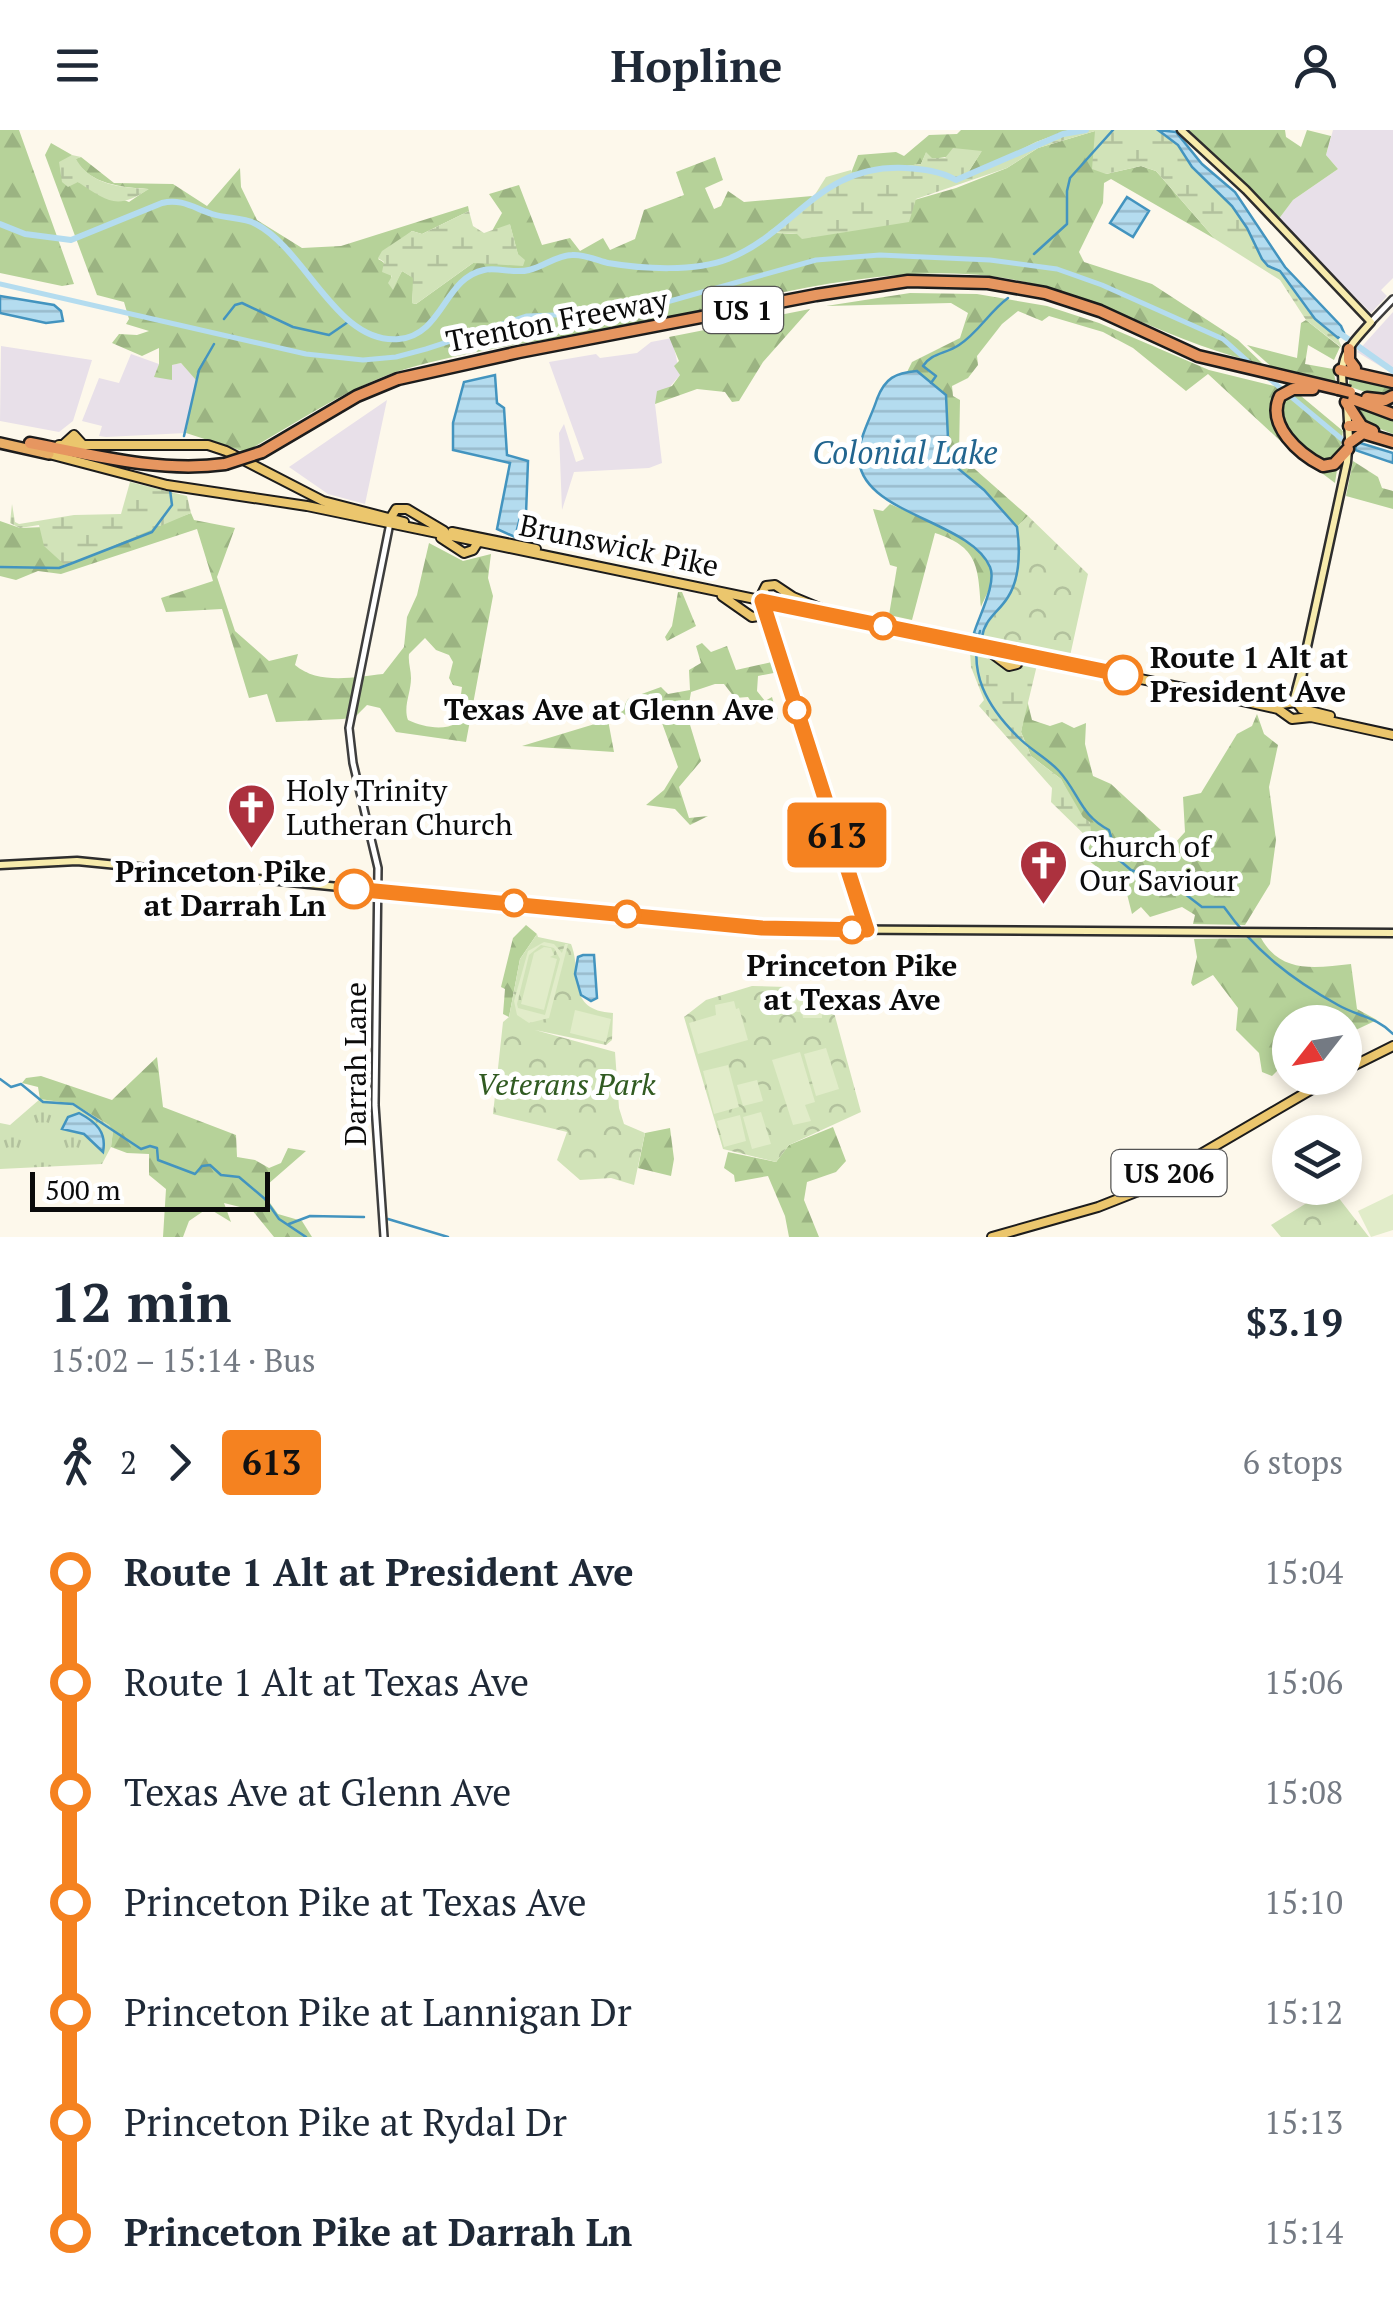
<!DOCTYPE html>
<html lang="en">
<head>
<meta charset="utf-8">
<style>
  body { margin:0; font-family:"PT Serif",serif; background:#f6f6f7; color:#1f2937; height:100vh; display:flex; flex-direction:column; font-size:38px; white-space:nowrap }
  * { box-sizing:border-box; margin:0 }
  p { font-size:32px; color:#747a83 }
  .icon { flex:none; width:55px; height:55px; fill:none; stroke:currentColor; stroke-width:2; stroke-linecap:round; stroke-linejoin:round }
  .map { position:relative; height:1107px; overflow:hidden }
  .panel { display:flex; flex-direction:column; background:#fff; flex:1 }
  .panel>* { flex:none }
  .badge { padding:0 20px; border-radius:8px; font-size:35px; line-height:65px }
  .needle { width:65px; rotate:239deg }
  .fabs { position:absolute; left:1272px; top:875px; display:grid; gap:20px }
  .fabs a { display:grid; place-items:center; width:90px; height:90px; border-radius:50%; background:#fff; box-shadow:0 5px 15px #0003; font-size:50px }
  .scale { position:absolute; left:30px; bottom:25px; width:240px; box-sizing:border-box; padding-left:10px; border:5px solid #0b0b0b; border-top:0; font-size:28px; line-height:35px; white-space:nowrap; color:#0b0b0b; -webkit-text-stroke:8px #fff; paint-order:stroke }
  .map>.badge { position:absolute; translate:-50% -50%; box-shadow:0 0 0 5px #fff }
  .legs { display:flex; align-items:center; gap:15px; height:110px; padding:0 50px; font-size:32px }
  .legs p { margin-inline-start:auto }
  .headline { display:flex; align-items:center; justify-content:space-between; height:170px; padding:0 50px }
  h1 { font-size:55px; font-weight:700; line-height:75px }
  ul { padding:0 50px; list-style:none }
  li { display:flex; align-items:center; gap:35px; height:110px; font-size:38px }
  li i { display:grid; place-items:center; width:15px; height:100%; margin:0 12px; background:currentColor }
  li i::after { content:''; width:25px; height:25px; margin:-12px; border:8px solid; border-radius:50%; background:#fff }
  li p { margin-inline-start:auto }
  li:first-child i { background:linear-gradient(#0000 50%,currentColor 0) }
  li:last-child i { background:linear-gradient(currentColor 50%,#0000 0) }
  header { display:flex; justify-content:space-between; align-items:center; height:130px; padding:0 50px; background:#fff; font-size:45px; font-weight:700 }
  .map>svg:first-child { display:block }
  .industrial { fill:#e8e0e9 }
  .grass { fill:url(#grass-tufts) }
  .forest { fill:url(#forest-firs); fill-rule:evenodd }
  .wetland { fill:url(#wetland-marsh) }
  .park { fill:url(#park-crowns) }
  .pitch { fill:#e1ecc9; fill-rule:evenodd }
  .water { fill:url(#water-rules); stroke:#4394bf; stroke-width:2.5 }
  .lines { fill:none; stroke-linecap:round; stroke-linejoin:round }
  .stream { stroke:#4394bf; stroke-width:2.5 }
  .canal { stroke:#b4dcef; stroke-width:5 }
  .river { stroke:#b4dcef; stroke-width:6 }
  .tertiary-casing { stroke:#3e3e3e; stroke-width:10 }
  .secondary-casing { stroke:#2d2d2d; stroke-width:11 }
  .primary-casing { stroke:#1c1c1c; stroke-width:12 }
  .trunk-casing { stroke:#1c1c1c; stroke-width:14 }
  .motorway-casing { stroke:#1c1c1c; stroke-width:15 }
  .tertiary { stroke:#fff; stroke-width:5 }
  .secondary { stroke:#f7ebac; stroke-width:6 }
  .primary { stroke:#ebc66d; stroke-width:8 }
  .trunk { stroke:#e8ae66; stroke-width:9 }
  .motorway { stroke:#e69660; stroke-width:10 }
  .motorway-bridge-casing { stroke:#1c1c1c; stroke-width:15; stroke-linecap:butt }
  .motorway-bridge { stroke:#e69660; stroke-width:10 }
  .line-1-casing { stroke:#fff; stroke-width:22 }
  .line-1 { stroke:#f58220; stroke-width:15 }
  .stop-1-dot { fill:#fff; stroke:#f58220; stroke-width:5 }
  .labels { text-anchor:middle; stroke-width:10; stroke-linejoin:round; paint-order:stroke }
  .shield { fill:#fff; stroke:#545454; stroke-width:2.5 }
  .shield-label { font-size:28px; font-weight:bold; fill:#0b0b0b }
  .street-label { font-size:30px; fill:#0b0b0b; stroke:#fff }
  .stop-label { font-size:30px; font-weight:bold; fill:#0b0b0b; stroke:#fff; text-anchor:end }
  .poi-label { font-size:30px; fill:#0b0b0b; stroke:#fff; text-anchor:start }
  .park-label { font-size:30px; font-style:italic; fill:#315b22; stroke:#fff }
  .water-label { font-size:32px; font-style:italic; fill:#22658f; stroke:#fff }
</style>
</head>
<body>
<header><svg class="icon" aria-label="menu" viewBox="0 0 24 24"><path d="M4 6h16M4 12h16M4 18h16"/></svg>Hopline<svg class="icon" aria-label="person" viewBox="0 0 24 24"><circle cx="12" cy="8" r="4"/><path d="M4 21q1-7 8-7t8 7"/></svg></header>
<div class="map">
<svg width="1393" height="1107" viewBox="0 0 1393 1107">
  <defs>
    <pattern id="grass-tufts" width="24" height="20" patternUnits="userSpaceOnUse" patternTransform="scale(2.5)"><rect width="24" height="20" fill="#d1e3b8"/><path d="M3 7l-1-3M5 7V3M7 7l1-3M15 17l-1-3M17 17v-4M19 17l1-3" fill="none" stroke="#b2c19d"/></pattern>
    <pattern id="forest-firs" width="22" height="20" patternUnits="userSpaceOnUse" patternTransform="scale(2.5)"><rect width="22" height="20" fill="#b6d299"/><path d="M5 1l3.5 6h-7zM16 11l3.5 6h-7z" fill="#9bb382"/></pattern>
    <pattern id="wetland-marsh" width="20" height="14" patternUnits="userSpaceOnUse" patternTransform="scale(2.5)"><rect width="20" height="14" fill="#d1e3b8"/><path d="M1 5h8M5 5V1M11 12h8M15 12V8" fill="none" stroke="#b2c19d"/></pattern>
    <pattern id="park-crowns" width="20" height="18" patternUnits="userSpaceOnUse" patternTransform="scale(2.5)"><rect width="20" height="18" fill="#d1e3b8"/><path d="M2 6a3 3 0 1 1 6 0M12 15a3 3 0 1 1 6 0" fill="none" stroke="#b2c19d"/></pattern>
    <pattern id="water-rules" width="6" height="5" patternUnits="userSpaceOnUse" patternTransform="scale(2.5)"><rect width="6" height="5" fill="#b4dcef"/><path d="M0 2.5h6" fill="none" stroke="#9bc"/></pattern>
  </defs>
  <rect width="100%" height="100%" fill="#fdf8eb"/>
  <path class="industrial" d="M1333,0H1393V148L1381,160L1387,166L1371,183L1278,90L1293,70L1338,39L1326,25Z
    M1393,182V244L1357,222Z
    M672,208L680,245L655,274L662,333L649,338L574,342L562,380L559,303L564,294L576,332L584,329L549,232L596,224L600,228L637,223L651,212Z
    M1,216L92,230L73,291L59,302L0,291Z
    M131,224L159,234L155,246L171,235L181,233L197,250L186,303L106,307L99,306L102,296L82,291L99,248L119,253Z
    M387,270L365,374L328,364L289,337Z"/>
  <path class="grass" d="M40,969L74,974L109,995L113,1001L111,1017L102,1034L0,1039V993L10,995Z"/>
  <path class="forest" d="M0,0H19L74,154L62,156L0,143Z
    M961,0H1069L1036,12L964,49L981,22L932,29L926,23L921,34L851,43L858,25L896,22L904,26L929,5L957,4Z
    M1189,0H1285L1286,7L1301,17L1307,0L1331,6L1326,25L1338,39L1293,70L1278,90Z
    M1095,1L1106,44L1141,36L1156,41L1215,109L1111,49L1104,53L1103,73L1079,122L1084,132L1152,154L1238,210L1263,234C1168,213 1088,157 990,146C877,132 742,173 630,195C554,210 474,218 399,241C345,259 295,294 245,322L186,303L196,250L181,233L172,235V250L154,247L159,234V218L142,226L112,213L119,204L137,205L149,201L126,194L129,189L124,172L97,165L45,25L51,13L72,25L62,42V52H78L129,72L148,59C122,57 90,55 75,29L81,27L114,53L173,54L207,76L240,38L241,57L257,90L302,118L341,116L468,76L469,81L422,104L412,101L378,129C390,134 393,147 392,159L402,141L414,148L412,173L416,174L473,133L518,125L510,95L492,101L502,83L489,64L519,55L542,115L570,108L580,121L603,108L610,120L635,109L644,80L684,65L676,42L715,27L723,50L705,58L714,79L721,76L728,61L744,72L812,66C807,79 799,83 786,88L776,103L797,104L956,58L1007,38L1038,18Z
    M910,163L977,164L1047,176L1099,193L1209,240L1295,261L1343,301L1335,353L1287,317L1208,244L1186,261L1133,218L1103,202L1049,186L1042,191L1018,181L1002,194L977,226L978,235L968,248L952,256L953,266L960,270L959,325L1028,386L1017,397L984,360L949,331L946,265L917,241L907,242L912,232L960,208L968,183L951,173L826,176Z
    M810,179L763,232L739,271L732,272L725,262L697,259L655,274L657,261L672,256L680,245L674,236L679,231L669,207Z
    M1306,190L1340,217L1334,230L1308,215L1305,234L1333,239L1336,253L1274,239L1247,215L1297,228L1301,193Z
    M1350,248L1383,253L1392,260L1389,266L1379,267L1348,256Z
    M1352,275L1393,288V304L1360,291Z
    M1353,331L1378,347L1382,358L1393,361V379L1346,366Z
    M890,374C915,385 994,414 993,447C992,456 984,469 981,477C978,436 978,417 935,403L912,490L889,485L897,437L890,435L873,379L883,381Z
    M191,383L194,390L235,398L217,447L235,501L269,531L298,524L295,535C318,555 355,547 383,544L404,517L407,487L417,465L429,413L463,431L491,424L488,448L493,466L466,612L396,602L380,578L367,575L355,587L343,589L276,592L267,564L249,568L222,479L166,482L161,468L213,451L197,399L61,444L38,441L16,450L0,446V391L20,398L166,392ZM425,508L436,520L449,525L453,532L449,548L453,555L462,557L457,593C443,601 423,597 408,590C403,576 411,563 411,548C411,539 408,533 409,524Z
    M678,462H682L696,496L667,511L665,507L672,496Z
    M702,513L711,522L727,516L736,540L772,532L779,542L758,546L757,561L765,571L772,567L778,589L763,591L748,567L735,568L724,554H715L691,562L687,585L701,631L679,657L689,688L708,686L690,695L675,679L646,675L664,660L678,637L662,593L657,594L651,576L618,587L628,569L661,557L668,564L690,560L689,540L701,533L696,516Z
    M1027,570L1032,590L1050,596L1062,592L1074,598L1086,593L1085,614L1093,646L1111,654L1175,713L1185,702L1183,667L1201,663L1237,604L1252,596L1257,584L1264,604L1278,615L1269,657L1276,710L1270,754L1245,795L1193,794L1195,785L1182,777L1150,787L1141,777L1132,784L1126,760L1083,726L1092,712L1061,649L1031,626L1021,602Z
    M608,590L614,622L522,616Z
    M526,795L537,804L520,829L509,887L503,884L505,859L501,857L513,808Z
    M1261,808C1281,844 1315,838 1351,834L1357,879L1377,890L1345,905V892H1290L1287,931L1272,946L1262,942L1259,923L1236,900L1238,878L1213,845L1193,856L1191,853L1197,827L1194,809Z
    M157,927L163,977L236,1005L237,1027L255,1030L269,1038L281,1033L288,1018L306,1021L267,1055L265,1066L278,1084L302,1091L312,1107H274L252,1080L224,1073L231,1092L208,1078L189,1091L183,1107H163L166,1059L149,1045V1024L127,1023L111,1017L113,1001L109,995L74,974L40,969L38,957L22,953L26,948L41,946L112,970Z
    M833,997L846,1031L836,1042L807,1052L804,1070L819,1107H789L785,1086L768,1046L735,1052L734,1045L724,1038L728,1022L776,1032L789,1015Z
    M670,998L674,1029L671,1046L638,1038L645,1003Z"/>
  <path class="wetland" d="M1069,0H1158L1178,15L1192,37L1232,76L1247,98L1262,129L1268,136L1280,141L1315,189L1338,208L1342,218L1306,190L1280,150L1215,109L1156,41L1141,36L1106,44L1092,39L1095,1L1038,18L1007,38L916,69L909,92L802,109L797,104L768,102L809,74L826,47L851,40L852,43L921,34L926,22L932,28H945L953,18L982,21L964,49L1036,12Z
    M72,25L81,27L76,29C90,55 123,58 149,59C117,80 108,72 78,52L68,57L62,52L59,32Z
    M469,81L473,96L484,103L510,94L518,124L525,130L523,136L473,133L416,174L412,173L413,148L402,141L393,160L388,153L392,146L382,142L384,132L378,128L382,121L412,101L422,104Z
    M130,352L187,366L191,383L66,436L44,416L39,395L20,398L10,393L12,374L15,392L19,394L74,385L121,384Z
    M970,521L1037,535L1021,602L1031,626L1061,649L1083,687L1090,692L1092,712L1051,672L1052,658L979,576L984,570L971,537Z"/>
  <path class="park" d="M1028,386L1088,444L1070,526L982,507C985,488 999,482 1008,467C1020,448 1020,419 1017,397Z
    M537,804L538,807L571,814C583,844 565,880 613,883L612,910L606,915L535,900L615,922L619,978L624,994L645,1003L634,1055L611,1048L580,1050L557,1030L567,1002L493,984L503,892L509,887L520,829Z
    M752,856L786,857L791,863L829,864L861,982L789,1015L776,1032L723,1019L684,887L706,870Z
    M1331,1058L1369,1107H1281L1271,1095Z"/>
  <path class="pitch" d="M544,812L554,814L562,823L565,814H568L549,888L529,893L517,885L514,871L528,821ZM541,815L554,818L560,829L545,885L518,878L517,874L529,825Z
    M544,817L551,818L554,825L550,827L557,829L544,880L521,874L534,823Z
    M786,865L822,866V888H803L802,882H785Z
    M734,871L736,879L739,878L748,910L698,924L689,893L716,885L715,875Z
    M575,880L611,889L606,912L570,903Z
    M826,918L839,959L816,966L804,924Z
    M800,922L815,972L805,975L811,991L793,995L772,930Z
    M728,935L739,977L714,984L703,941Z
    M519,947L542,948L541,966L518,964Z
    M757,950L763,971L743,976L737,955Z
    M761,982L771,1014L752,1019L743,987Z
    M740,985L746,1011L724,1017L717,991Z
    M1393,1064V1100L1371,1107L1358,1081Z"/>
  <path class="water" d="M1158,0L1176,2L1202,34L1235,62L1285,137L1341,196L1344,203L1338,208L1315,189L1280,141L1268,136L1262,129L1247,98L1232,76L1192,37L1178,15Z
    M1127,67L1149,81L1133,107L1110,93Z
    M0,166L54,175L61,181L63,191L46,193L0,183Z
    M917,241L946,265L949,331L984,360L1017,397C1020,419 1020,448 1008,467C999,482 985,488 982,507L974,503C979,486 997,453 990,437C969,388 851,384 859,320C861,304 872,285 877,269C885,248 895,243 917,241Z
    M495,245L497,273L504,278L507,325L528,331L526,384H521L515,407L497,399L510,333L453,320V293L464,252Z
    M1357,312L1393,323V333L1355,320Z
    M583,825H594L597,868L591,871L581,865L575,844L578,827Z
    M79,983C96,992 107,1002 103,1022L84,1004L62,999L68,987Z"/>
  <g class="lines">
    <path class="stream" d="M1034,124L1067,94V61L1070,48L1113,0
      M224,189L235,175L242,173L293,197L329,205L348,192
      M931,253L936,246L923,236C931,223 946,224 959,215C978,203 989,182 1008,168
      M184,306L199,240L214,214
      M0,437L59,438L70,434L152,402L172,375L170,360
      M980,501C968,543 987,576 1017,606C1029,619 1047,628 1059,641C1079,663 1080,685 1109,700L1118,729L1131,740L1176,757L1202,777H1224C1255,821 1291,849 1338,875C1357,886 1377,887 1393,904
      M0,949L11,957L21,954L43,972L73,974L141,1019L150,1016L157,1018L158,1030L195,1044L202,1036L210,1035L221,1045L239,1047L265,1069L279,1089L306,1107
      M388,1089L448,1107
      M289,1094L310,1086L364,1087"/>
    <path class="canal" d="M0,154L306,224L363,230L396,227L426,219L527,186L608,183L649,177L816,130L880,125L990,130L1057,139L1102,155L1223,209L1252,235
      M1265,245L1343,310"/>
    <path class="river" d="M0,94L25,104L71,110L162,73C181,68 194,78 212,84C227,89 243,87 256,94C307,121 337,215 399,209C443,205 444,148 484,140C498,137 514,144 529,140C543,137 557,125 572,125C583,124 597,130 608,133C643,139 695,142 728,129C796,102 819,34 905,38C923,39 940,41 956,50L1063,4L1086,0
      M1338,202L1393,241"/>
    <defs>
      <path id="tertiary" d="M1371,192L1393,169
        M384,1107L375,975L378,738L353,633L349,598L390,393"/>
      <path id="secondary" d="M1181,0L1246,60L1371,192C1348,218 1337,227 1344,263
        M1293,572L1302,538
        M1299,574L1305,526L1347,332L1349,308L1347,275
        M0,735L77,731L762,799L1393,803"/>
      <path id="primary" d="M59,315H208L226,321L323,371L404,392
        M63,315L74,305L84,316
        M49,324L167,355L307,376L1179,557L1278,579L1292,589L1311,587L1393,605
        M390,389L396,379H407L444,401
        M452,402L536,419
        M441,408L464,423L473,420L478,412
        M722,466L752,487L766,485
        M761,466L766,456L775,455L793,467L822,479
        M986,519L1009,536L1017,534L1022,525
        M1255,569L1281,574L1296,572L1302,579
        M1302,579L1330,586
        M1345,940L1393,916
        M992,1107L1098,1077L1136,1062L1331,948"/>
      <path id="trunk" d="M0,313L49,324"/>
      <path id="motorway" d="M1349,219V230L1355,238
        M1340,240L1393,252
        M1313,259H1293L1280,266C1266,295 1299,324 1323,336L1334,334L1348,319
        M1350,268L1393,284
        M1367,268L1385,270L1393,266
        M1346,272L1361,295
        M1349,296H1362L1373,301
        M30,313C92,325 161,343 225,334
        M1349,313L1363,303L1393,312
        M262,322L357,266L398,249L519,222L816,165L908,151L988,153L1045,163L1100,181L1198,226L1338,259"/>
    </defs>
    <use href="#tertiary" class="tertiary-casing"/>
    <use href="#secondary" class="secondary-casing"/>
    <use href="#primary" class="primary-casing"/>
    <use href="#trunk" class="trunk-casing"/>
    <use href="#motorway" class="motorway-casing"/>
    <use href="#tertiary" class="tertiary"/>
    <use href="#secondary" class="secondary"/>
    <use href="#primary" class="primary"/>
    <use href="#trunk" class="trunk"/>
    <use href="#motorway" class="motorway"/>
    <defs>
      <path id="motorway-bridge" d="M1338,259L1350,262
        M225,334L262,322"/>
    </defs>
    <use href="#motorway-bridge" class="motorway-bridge-casing"/>
    <use href="#motorway-bridge" class="motorway-bridge"/>
  </g>
  <g class="lines">
    <defs>
      <path id="line-1" d="M354,759L762,798L867,800L762,471L1123,545"/>
    </defs>
    <use href="#line-1" class="line-1-casing"/>
    <use href="#line-1" class="line-1"/>
  </g>
  <defs>
    <symbol id="church-pin" viewBox="-11 -11 22 30"><path d="M0 17L-7.5 6A9.5 9.5 0 1 1 7.5 6Z" fill="#ac313e" stroke="#fff"/><path d="M-1.2-6h2.4v3.5h3.3v2.4h-3.3V6h-2.4V-.1h-3.3v-2.4h3.3Z" fill="#fff"/></symbol>
  </defs>
  <g fill-rule="evenodd">
    <use href="#church-pin" x="224" y="650" width="55" height="75"/>
    <use href="#church-pin" x="1016" y="706" width="55" height="75"/>
  </g>
  <g class="stop-1-dot">
    <circle cx="883" cy="496" r="12"/>
    <circle cx="1123" cy="545" r="18"/>
    <circle cx="797" cy="580" r="12"/>
    <circle cx="354" cy="759" r="18"/>
    <circle cx="514" cy="773" r="12"/>
    <circle cx="627" cy="784" r="12"/>
    <circle cx="852" cy="800" r="12"/>
  </g>
  <g class="labels">
    <g class="shield">
      <rect x="703" y="157" width="80" height="46" rx="8"/>
      <rect x="1111.5" y="1020" width="115" height="46" rx="8"/>
    </g>
    <g class="shield-label">
      <text x="743" y="190">US 1</text>
      <text x="1169" y="1053">US 206</text>
    </g>
    <g class="street-label">
      <text transform="translate(557 191) rotate(-11)" y="10">Trenton Freeway</text>
      <text transform="translate(619 416) rotate(12)" y="10">Brunswick Pike</text>
      <text transform="translate(356 934) rotate(-90)" y="10">Darrah Lane</text>
    </g>
    <g class="stop-label">
      <text x="1150" y="538" text-anchor="start">Route 1 Alt at<tspan x="1150" dy="34">President Ave</tspan></text>
      <text x="774" y="590">Texas Ave at Glenn Ave</text>
      <text x="326" y="752">Princeton Pike<tspan x="326" dy="34">at Darrah Ln</tspan></text>
      <text x="852" y="846" text-anchor="middle">Princeton Pike<tspan x="852" dy="34">at Texas Ave</tspan></text>
    </g>
    <g class="poi-label">
      <text x="286" y="671">Holy Trinity<tspan x="286" dy="34">Lutheran Church</tspan></text>
      <text x="1079" y="727">Church of<tspan x="1079" dy="34">Our Saviour</tspan></text>
    </g>
    <g class="park-label">
      <text x="566" y="965">Veterans Park</text>
    </g>
    <g class="water-label">
      <text x="905" y="334">Colonial Lake</text>
    </g>
  </g>
</svg>
<div class="fabs">
<a><svg class="needle" viewBox="-14 -14 28 28"><path d="M0-13l5 13h-10z" fill="#e53935"/><path d="M0 13l5-13h-10z" fill="#747a83"/></svg></a>
<a><svg class="icon" aria-label="layers" viewBox="0 0 24 24"><path d="M12 4l9 5-9 5-9-5zM3 14l9 5 9-5"/></svg></a>
</div>
<div class="scale">500 m</div>
<b class="badge" style="left:837px;top:705px;background:#f58220;color:#111">613</b>
</div>
<section class="panel">
<div class="headline"><div><h1>12 min</h1><p>15:02 – 15:14 · Bus</p></div><b>$3.19</b></div>
<div class="legs"><svg class="icon" aria-label="walk" viewBox="0 0 24 24"><circle cx="13" cy="4" r="2"/><path d="M13 8l-2 6 4 7M11 14l-3 7M7 12l3-4h3l4 4"/></svg>2<svg class="icon" aria-label="forward" viewBox="0 0 24 24"><path d="M9 5l7 7-7 7"/></svg><b class="badge" style="background:#f58220;color:#111">613</b><p>6 stops</p></div>
<ul>
<li><i style="color:#f58220"></i><b>Route 1 Alt at President Ave</b><p>15:04</p></li>
<li><i style="color:#f58220"></i><span>Route 1 Alt at Texas Ave</span><p>15:06</p></li>
<li><i style="color:#f58220"></i><span>Texas Ave at Glenn Ave</span><p>15:08</p></li>
<li><i style="color:#f58220"></i><span>Princeton Pike at Texas Ave</span><p>15:10</p></li>
<li><i style="color:#f58220"></i><span>Princeton Pike at Lannigan Dr</span><p>15:12</p></li>
<li><i style="color:#f58220"></i><span>Princeton Pike at Rydal Dr</span><p>15:13</p></li>
<li><i style="color:#f58220"></i><b>Princeton Pike at Darrah Ln</b><p>15:14</p></li>
</ul>
</section>
</body>
</html>
